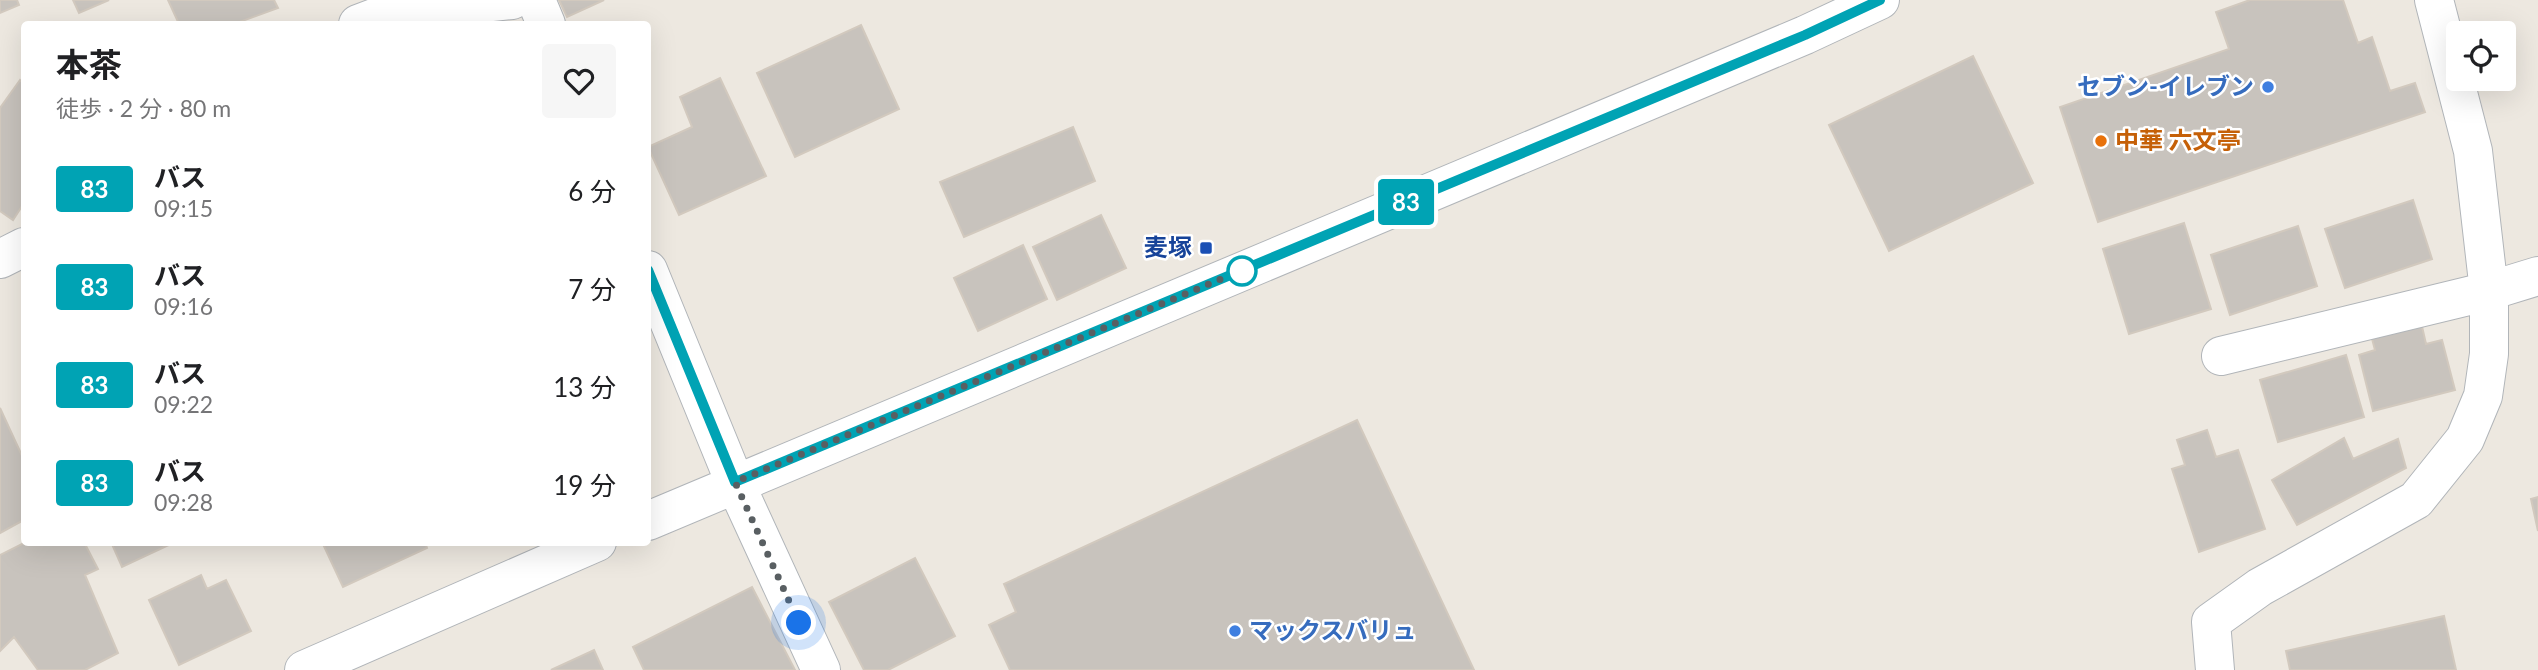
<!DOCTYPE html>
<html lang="ja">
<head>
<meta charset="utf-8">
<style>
  body { margin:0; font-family:Lato,"Noto Sans JP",sans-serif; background:#f6f6f6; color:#202124; height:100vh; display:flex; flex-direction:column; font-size:26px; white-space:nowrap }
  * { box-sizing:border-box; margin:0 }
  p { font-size:23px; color:#757577 }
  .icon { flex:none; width:38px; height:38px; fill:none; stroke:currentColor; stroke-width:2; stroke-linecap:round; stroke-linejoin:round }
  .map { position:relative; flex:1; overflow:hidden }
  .sheet { position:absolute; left:21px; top:21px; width:630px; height:525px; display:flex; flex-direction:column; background:#fff; border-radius:7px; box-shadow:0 7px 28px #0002 }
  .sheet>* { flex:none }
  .badge { padding:0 14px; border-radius:5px; font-size:24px; line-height:46px }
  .fabs { position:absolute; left:2446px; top:21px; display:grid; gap:14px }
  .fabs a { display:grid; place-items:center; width:70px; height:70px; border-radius:7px; background:#fff; box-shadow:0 7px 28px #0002; font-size:35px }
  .you { position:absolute; width:35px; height:35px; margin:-18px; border:5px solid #fff; border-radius:50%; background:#1a73e8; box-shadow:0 0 0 10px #1a73e833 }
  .map>.badge { position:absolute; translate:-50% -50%; box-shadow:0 0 0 4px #fff }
  .round { display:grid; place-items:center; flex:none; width:74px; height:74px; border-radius:7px; background:#f6f6f6 }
  .headline { display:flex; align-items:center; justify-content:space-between; height:119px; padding:0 35px }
  h1 { font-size:33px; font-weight:700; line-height:52px }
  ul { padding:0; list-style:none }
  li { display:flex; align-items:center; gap:21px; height:98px; padding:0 35px }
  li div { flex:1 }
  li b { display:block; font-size:26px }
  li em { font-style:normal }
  li .badge { min-width:77px; font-weight:700; text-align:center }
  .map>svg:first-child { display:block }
  .building { fill:#c8c3bd; stroke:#d2c9be; stroke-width:2 }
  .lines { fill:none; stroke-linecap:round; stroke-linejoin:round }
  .minor-casing { stroke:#b1b5b9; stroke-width:40 }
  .minor { stroke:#fff; stroke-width:38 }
  .line-casing { stroke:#fff; stroke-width:16 }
  .line { stroke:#00a3b4; stroke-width:10 }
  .walk { stroke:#595f62; stroke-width:7; stroke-dasharray:0 12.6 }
  .shop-dot { fill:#3f7fe0; stroke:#fff; stroke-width:2.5 }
  .food-dot { fill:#e8710a; stroke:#fff; stroke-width:2.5 }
  .transit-dot { fill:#1a4fb4; stroke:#fff; stroke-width:2.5 }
  .stop-dot { fill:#fff; stroke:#00a3b4; stroke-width:3.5 }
  .labels { text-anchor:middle; stroke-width:5; stroke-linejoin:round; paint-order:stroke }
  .shop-label { font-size:24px; font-weight:bold; fill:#366cbe; stroke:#fff; text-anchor:end }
  .food-label { font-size:24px; font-weight:bold; fill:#c56008; stroke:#fff; text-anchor:start }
  .transit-label { font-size:24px; font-weight:bold; fill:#164399; stroke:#fff; text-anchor:end }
</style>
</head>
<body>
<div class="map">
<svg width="2538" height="670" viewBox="0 0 2538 670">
  <rect width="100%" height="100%" fill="#ede8e0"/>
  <path class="building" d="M0,0H17L19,5L0,13Z
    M73,0H109L79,13Z
    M168,0H274L278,8L234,24H179Z
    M559,0H604L567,17Z
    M2250,0H2343L2358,43L2372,37L2390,91L2415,83L2425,112L2098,222L2060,107L2229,49L2216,12Z
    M861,25L899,109L795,157L757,73Z
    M1973,56L2033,183L1889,251L1829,125Z
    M720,78L766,176L679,215L648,147L692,127L680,97Z
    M20,80L24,84V203L13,220L0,211V108Z
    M1073,127L1095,181L964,237L940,182Z
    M2413,200L2432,259L2345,288L2325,229Z
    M1101,215L1126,268L1057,300L1033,247Z
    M2184,223L2211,309L2129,334L2103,249Z
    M2298,226L2317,286L2230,315L2211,255Z
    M1023,245L1047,299L978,331L954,278Z
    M2421,322L2426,344L2442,340L2455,390L2373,411L2359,355L2375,350L2371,335Z
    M2346,355L2364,417L2278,442L2260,380Z
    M0,408L24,460V520L0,533Z
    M1357,420L1474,670H1010L989,625L1016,612L1004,584Z
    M2207,430L2216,457L2238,450L2265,529L2199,552L2172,469L2185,465L2177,440Z
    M2344,438L2353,459L2398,439L2406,468L2297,525L2272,480Z
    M2538,497V531L2531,499Z
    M26,542H84L98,569L85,575L118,653L85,670H38L14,637L0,651V555Z
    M111,542H175L122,567Z
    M322,542H425L427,548L343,587Z
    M915,558L955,636L888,670H864L829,602Z
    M201,575L207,589L226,580L251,631L179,665L149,600Z
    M752,587L795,670H644L633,647Z
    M2444,616L2456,670H2290L2286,651Z
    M594,650L603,670H551Z"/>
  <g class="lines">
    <defs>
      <path id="minor" d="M536,0L546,24
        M358,24L387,13L512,0
        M0,259L24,247
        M648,270L735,483L821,670
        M2221,356L2489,291L2538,276
        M648,521L1805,35L1880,0
        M304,670L597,542
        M2215,670L2211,622L2260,587L2416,500L2465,439L2483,396L2489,354V291L2473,151L2434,0"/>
    </defs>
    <use href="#minor" class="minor-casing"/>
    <use href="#minor" class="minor"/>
  </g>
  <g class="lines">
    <defs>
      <path id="line" d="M648,270L735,482L1805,35L1880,0"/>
    </defs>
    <use href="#line" class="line-casing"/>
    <use href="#line" class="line"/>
    <path class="walk" d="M799,623L735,482L1245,269L1242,271"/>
  </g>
  <g class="shop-dot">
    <circle cx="2268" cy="87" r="7"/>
    <circle cx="1235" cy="631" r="7"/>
  </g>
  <circle class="food-dot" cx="2101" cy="141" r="7"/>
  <rect class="transit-dot" x="1199" y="241" width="14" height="14" rx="3.5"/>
  <circle class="stop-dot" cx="1242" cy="271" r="14"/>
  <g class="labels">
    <g class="shop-label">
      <text x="2254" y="95">セブン-イレブン</text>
      <text x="1249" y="639" text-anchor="start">マックスバリュ</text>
    </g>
    <g class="food-label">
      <text x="2115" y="149">中華 六文亭</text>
    </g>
    <g class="transit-label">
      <text x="1192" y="256">麦塚</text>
    </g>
  </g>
</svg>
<div class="fabs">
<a><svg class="icon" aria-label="locate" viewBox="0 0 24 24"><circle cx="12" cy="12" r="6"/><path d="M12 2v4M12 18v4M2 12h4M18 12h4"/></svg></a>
</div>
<div class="you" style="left:799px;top:623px"></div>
<b class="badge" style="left:1406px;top:202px;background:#00a3b4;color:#fff">83</b>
<section class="sheet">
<div class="headline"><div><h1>本茶</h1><p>徒歩 · 2 分 · 80 m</p></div><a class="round"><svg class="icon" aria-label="heart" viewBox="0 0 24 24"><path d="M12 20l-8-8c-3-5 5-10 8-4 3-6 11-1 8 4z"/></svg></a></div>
<ul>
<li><span class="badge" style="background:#00a3b4;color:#fff">83</span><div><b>バス</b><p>09:15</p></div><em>6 分</em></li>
<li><span class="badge" style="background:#00a3b4;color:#fff">83</span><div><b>バス</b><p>09:16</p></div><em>7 分</em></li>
<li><span class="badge" style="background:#00a3b4;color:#fff">83</span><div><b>バス</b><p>09:22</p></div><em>13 分</em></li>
<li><span class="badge" style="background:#00a3b4;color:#fff">83</span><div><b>バス</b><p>09:28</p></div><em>19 分</em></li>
</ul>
</section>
</div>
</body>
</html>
